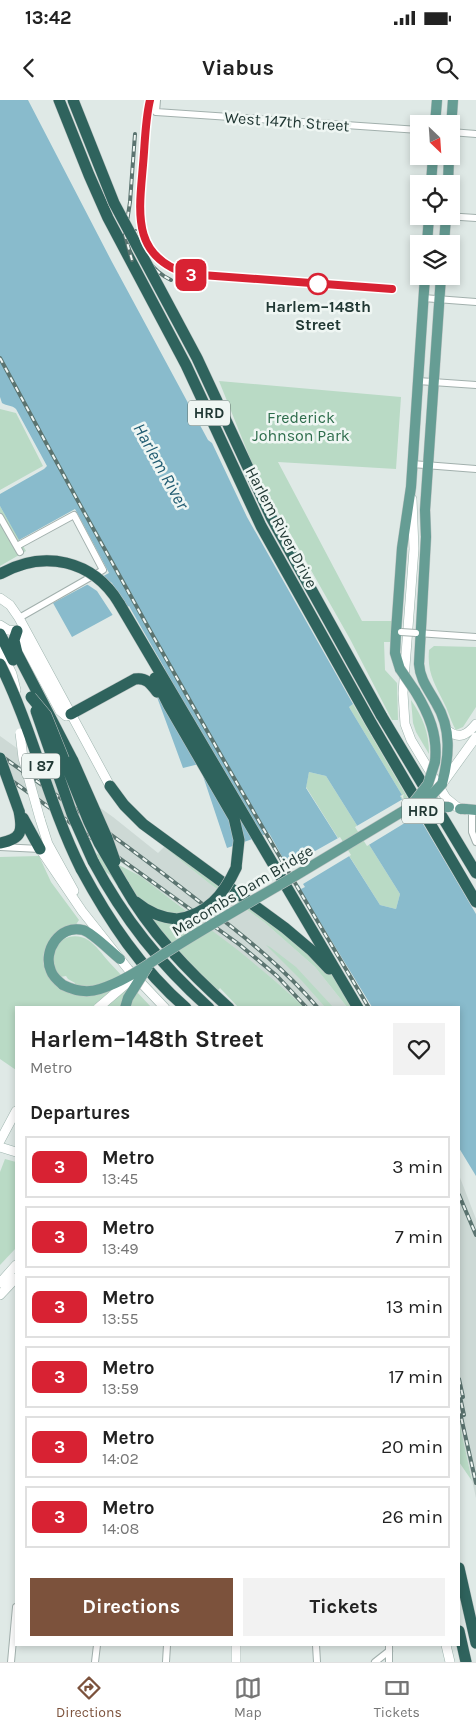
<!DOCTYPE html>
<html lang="en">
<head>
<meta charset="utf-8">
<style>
  body { margin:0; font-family:Karla,sans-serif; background:#f2f2f2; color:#222; height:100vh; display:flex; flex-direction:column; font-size:19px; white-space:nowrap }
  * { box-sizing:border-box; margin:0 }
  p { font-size:16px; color:#767676 }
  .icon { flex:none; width:28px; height:28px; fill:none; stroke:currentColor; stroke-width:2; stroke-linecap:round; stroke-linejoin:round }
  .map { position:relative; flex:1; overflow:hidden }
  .side { position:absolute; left:15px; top:906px; width:445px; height:640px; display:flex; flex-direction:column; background:#fff; border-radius:0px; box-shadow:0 2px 8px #0003 }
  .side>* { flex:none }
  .badge { padding:0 10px; border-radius:8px; font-size:18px; line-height:32px }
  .needle { width:32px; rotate:155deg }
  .buttons { position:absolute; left:410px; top:15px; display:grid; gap:10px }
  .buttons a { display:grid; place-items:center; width:50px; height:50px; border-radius:0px; background:#fff; box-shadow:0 2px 8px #0003; font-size:25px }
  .map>.badge { position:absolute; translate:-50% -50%; box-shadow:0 0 0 2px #fff }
  h2 { padding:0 15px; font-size:19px; line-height:45px }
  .round { display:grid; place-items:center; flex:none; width:52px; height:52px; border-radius:0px; background:#f2f2f2 }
  .headline { display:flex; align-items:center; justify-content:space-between; height:85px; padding:0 15px }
  h1 { font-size:24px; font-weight:700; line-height:38px }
  .primary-button { display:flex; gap:10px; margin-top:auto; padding:10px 15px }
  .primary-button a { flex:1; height:58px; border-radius:0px; background:#7c523c; color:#fff; font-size:20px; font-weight:700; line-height:58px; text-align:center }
  .primary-button a+a { background:#f2f2f2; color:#222 }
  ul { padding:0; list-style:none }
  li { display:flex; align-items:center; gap:15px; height:62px; margin:0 10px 8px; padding:0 5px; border:2px solid #e0e0e0; border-radius:0px }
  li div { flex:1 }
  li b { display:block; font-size:19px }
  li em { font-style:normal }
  li .badge { min-width:55px; font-weight:700; text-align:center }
  .status { display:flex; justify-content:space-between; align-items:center; height:35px; padding:0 25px; background:#fff; direction:ltr }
  .status svg { height:14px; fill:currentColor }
  header { display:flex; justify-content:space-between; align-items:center; height:65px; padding:0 15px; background:#fff; font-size:22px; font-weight:700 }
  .menu { display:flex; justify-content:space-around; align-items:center; height:70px; border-top:1px solid #e0e0e0; background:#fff; font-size:14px; color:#767676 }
  .menu a { display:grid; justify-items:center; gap:2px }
  .menu .active { color:#7c523c }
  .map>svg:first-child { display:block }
  .built { fill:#cdd9d5 }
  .green { fill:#b9dac5 }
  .water { fill:#89bbcc; fill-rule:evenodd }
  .pier { fill:#dfe9e6 }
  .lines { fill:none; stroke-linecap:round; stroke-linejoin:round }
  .street-casing { stroke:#a2b0ad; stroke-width:8 }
  .secondary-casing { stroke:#9fb5af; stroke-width:10 }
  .primary-casing { stroke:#bcc3c2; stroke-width:11 }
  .highway-casing { stroke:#bcc3c2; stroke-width:12 }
  .street { stroke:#fff; stroke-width:6 }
  .secondary { stroke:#fff; stroke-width:9 }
  .primary { stroke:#669d94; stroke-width:10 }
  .highway { stroke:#2f635d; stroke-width:11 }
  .rail-casing { stroke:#5b7470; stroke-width:4 }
  .rail { stroke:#eff6f3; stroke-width:2; stroke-dasharray:5.5; stroke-linecap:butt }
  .street-bridge-casing { stroke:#a2b0ad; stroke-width:8; stroke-linecap:butt }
  .secondary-bridge-casing { stroke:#9fb5af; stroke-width:10; stroke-linecap:butt }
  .primary-bridge-casing { stroke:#bcc3c2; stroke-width:11; stroke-linecap:butt }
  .highway-bridge-casing { stroke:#bcc3c2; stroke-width:12; stroke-linecap:butt }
  .street-bridge { stroke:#fff; stroke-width:6 }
  .secondary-bridge { stroke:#fff; stroke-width:9 }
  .primary-bridge { stroke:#669d94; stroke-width:10 }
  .highway-bridge { stroke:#2f635d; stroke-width:11 }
  .line-casing { stroke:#fff; stroke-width:11 }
  .line { stroke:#d82233; stroke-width:8 }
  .stop-dot { fill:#fff; stroke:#d82233; stroke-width:2.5 }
  .labels { text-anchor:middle; stroke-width:5; stroke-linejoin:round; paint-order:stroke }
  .shield { fill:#eff6f3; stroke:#5f716d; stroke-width:1 }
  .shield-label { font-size:15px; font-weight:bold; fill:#213834 }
  .street-label { font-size:16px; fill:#213834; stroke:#eff6f3 }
  .stop-label { font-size:16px; font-weight:bold; fill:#213834; stroke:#eff6f3 }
  .park-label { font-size:16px; fill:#2e6d4c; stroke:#eff6f3 }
  .water-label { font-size:18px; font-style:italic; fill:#1f5b71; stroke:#eff6f3 }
</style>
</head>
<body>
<div class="status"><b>13:42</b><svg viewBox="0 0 49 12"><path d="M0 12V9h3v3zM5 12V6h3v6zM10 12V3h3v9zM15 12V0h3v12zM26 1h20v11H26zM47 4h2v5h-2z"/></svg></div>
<header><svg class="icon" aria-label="back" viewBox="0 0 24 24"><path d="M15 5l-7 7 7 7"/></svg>Viabus<svg class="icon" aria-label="search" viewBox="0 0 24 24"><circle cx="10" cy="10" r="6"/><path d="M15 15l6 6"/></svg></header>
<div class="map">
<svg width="476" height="1562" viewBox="0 0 476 1562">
  <rect width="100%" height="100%" fill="#dfe9e6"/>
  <path class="built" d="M0,636L113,717L158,753L164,747L210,784L264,822L315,867L347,907H304L274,880L183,808L26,693L0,676Z
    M459,1075L476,1119V1398L459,1321Z"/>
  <path class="green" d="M219,281L401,297L396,369L278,362L362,521H393L391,542H384L385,570L397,583L398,620H392L350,539L256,373Z
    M0,309L16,313L43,366L0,390Z
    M0,406L26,451L0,466Z
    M434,546L476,547V607L463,627L456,630C451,622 449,613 445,605C435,584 427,574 429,550Z
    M411,600C423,618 429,632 429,654L416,632L413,623Z
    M353,604L420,719L415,721L400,696L402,695L349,607Z
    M309,672L326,676L400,794L396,809L380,805L306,687Z
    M165,746L291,837L331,873L352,907H347L315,867L264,822L210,784L164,747Z
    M96,753L140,776L239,851L274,880L304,907H238L220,888L211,898L127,800L110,775L103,770Z
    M39,756L51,782L79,820L75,826C34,836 33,878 71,894L75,883L68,879L66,876L60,877C54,868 50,859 55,848C61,836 77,833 88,840C96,845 102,854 109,862C123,877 137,892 151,907L81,908L79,906L77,908H16V970L0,959V757Z
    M266,845L270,847L296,867L333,907H325L302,881Z
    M5,1059L16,1062V1148L0,1165V1072Z
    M459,1321L472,1381L459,1362Z"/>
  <path class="water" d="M0,0H28L112,162L208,340L212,343L247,417L353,604L349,607L402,695L400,696L415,721L420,719L476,814V1076L459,1048V908L372,907L301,791L269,733L227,748L199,664L183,668L150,578L165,569L129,506L72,537L53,503L109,473L75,409L19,440L0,406V394L44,369L47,366L16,309C12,305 7,306 2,303L0,297ZM309,672L326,676L400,794L396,809L380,805L306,688Z"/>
  <path class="pier" d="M101,475L112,483L128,509L114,517L97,491L85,483Z
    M404,694L403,697L416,718L419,716L422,717L415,720L413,718L367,746L355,727L403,699L401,696Z
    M340,737L351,755L303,784L305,787L301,789L299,785L295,787L285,770L288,768L286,764L290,762L292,764Z"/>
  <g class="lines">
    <defs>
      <path id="street" d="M157,0L156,12L419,30
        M451,32L476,34
        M446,116L476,118
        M423,198L476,202
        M418,281L476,285
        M412,364L476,369
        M0,417L20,452
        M17,446L74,415L103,470L19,518
        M417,533L476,537
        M472,710V732L476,742
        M0,747L40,749
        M316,1545L317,1562
        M389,1545V1562
        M11,1562L16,1507
        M95,1562L97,1545
        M166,1562L167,1545
        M375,1562L389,1551"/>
      <path id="secondary" d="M412,399L414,449L403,593L405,624L411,640L446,698L457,707L467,710
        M0,498L10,505L19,518L110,686
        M0,525L8,530L17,531
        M17,531L60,611L66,616L71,614
        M0,549L12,574L16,590
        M447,630C459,640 467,635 476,624
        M442,684L476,637
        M40,719L48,744L74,791
        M40,749L82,811L128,869L165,908
        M0,1041L16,1011
        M0,1047L16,1052
        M0,1183L16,1165
        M0,1195L16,1178
        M236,1545V1562
        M446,1545L450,1562"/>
      <path id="primary" d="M435,24L437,0
        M451,28L453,0
        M431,84L433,56
        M448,84L449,56
        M427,144L429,116
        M444,144L446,116
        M441,176L425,410L426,437L419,564C420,580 429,590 436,603C452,629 449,657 442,684
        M400,569L395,553L396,532L402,448L411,387L425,176
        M415,591C429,614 438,635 435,662
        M465,709L476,710
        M295,776L410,707
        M63,885C58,881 53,877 51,871C42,851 60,824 83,830C93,833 111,852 120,859"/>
      <path id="highway" d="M59,0L89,75L108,118L186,265L261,426L370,621L476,802
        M119,503L358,908
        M17,531L14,540L17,553L73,661
        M0,534L13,560
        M155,578L169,606L234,718L239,740L236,768
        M71,614L135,579C146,577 151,584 157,592
        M381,615L476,773
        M110,686L124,705L143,724L285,828L311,850L329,869
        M23,718L40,749
        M0,743C22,739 23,731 19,711
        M93,761C124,819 160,864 209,908
        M81,769C109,821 141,869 186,908
        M123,784C150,832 188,871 229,908
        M136,802C148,812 162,818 177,819
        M459,1468L476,1543
        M459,1531L466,1562"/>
    </defs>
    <use href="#street" class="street-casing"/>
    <use href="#secondary" class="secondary-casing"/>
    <use href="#primary" class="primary-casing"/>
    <use href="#highway" class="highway-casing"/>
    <use href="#street" class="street"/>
    <use href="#secondary" class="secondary"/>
    <use href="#primary" class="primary"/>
    <use href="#highway" class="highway"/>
    <defs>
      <path id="rail" d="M140,104C138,137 156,165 188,175
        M136,131C142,153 150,170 171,180
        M132,160L125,135L130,102L135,34
        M0,258C118,477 241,694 369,908
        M0,655C69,704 138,753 205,806C245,837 285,869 318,908
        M0,672L240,845L277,876L307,908
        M459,1095L476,1135
        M459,1279L463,1297
        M459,1292L464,1315
        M459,1308L476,1383"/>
    </defs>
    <use href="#rail" class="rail-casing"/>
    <use href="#rail" class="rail"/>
    <defs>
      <path id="street-bridge" d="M401,532L416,533"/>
      <path id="secondary-bridge" d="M20,633L23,658L40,719
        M98,908L134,877"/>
      <path id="primary-bridge" d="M400,569L415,591
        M413,706L429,698L442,684
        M417,706L449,707
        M410,707L428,684L435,662
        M460,709H465
        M63,885C75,891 88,893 100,889C126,881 148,864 170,850C211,824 254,800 295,776
        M125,908L128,898L148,866"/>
      <path id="highway-bridge" d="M73,0L114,103L197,258L271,417L381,615
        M0,474C44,449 93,460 119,503
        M0,564C33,630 48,703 81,769
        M31,597L46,615L89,722L99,743L123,784
        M36,611L72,714L93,761
        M0,658L19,711
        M73,661L107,738L115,761
        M177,819C207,815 224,794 236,768"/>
    </defs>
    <use href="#street-bridge" class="street-bridge-casing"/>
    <use href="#secondary-bridge" class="secondary-bridge-casing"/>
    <use href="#primary-bridge" class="primary-bridge-casing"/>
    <use href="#highway-bridge" class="highway-bridge-casing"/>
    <use href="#street-bridge" class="street-bridge"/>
    <use href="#secondary-bridge" class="secondary-bridge"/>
    <use href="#primary-bridge" class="primary-bridge"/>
    <use href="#highway-bridge" class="highway-bridge"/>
  </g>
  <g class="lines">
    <defs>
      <path id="line" d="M150,0C145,21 145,44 143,65C139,112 131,157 188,174L392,189"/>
    </defs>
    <use href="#line" class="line-casing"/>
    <use href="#line" class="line"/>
  </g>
  <circle class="stop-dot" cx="318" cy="184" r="10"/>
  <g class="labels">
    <g class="shield">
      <rect x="188" y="300.5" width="42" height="25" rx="4"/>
      <rect x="22" y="653.5" width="38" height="25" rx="4"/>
      <rect x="402" y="698.5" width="42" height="25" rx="4"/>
    </g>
    <g class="shield-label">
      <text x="209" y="318">HRD</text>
      <text x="41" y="671">I 87</text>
      <text x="423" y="716">HRD</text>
    </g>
    <g class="street-label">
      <text transform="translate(287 21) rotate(4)" y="6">West 147th Street</text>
      <text transform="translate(282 427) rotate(62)" y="6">Harlem River Drive</text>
      <text transform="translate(242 790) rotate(-31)" y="6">Macombs Dam Bridge</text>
    </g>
    <g class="stop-label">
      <text x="318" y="212">Harlem–148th<tspan x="318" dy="18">Street</tspan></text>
    </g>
    <g class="park-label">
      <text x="301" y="323">Frederick<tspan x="301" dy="18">Johnson Park</tspan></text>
    </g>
    <g class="water-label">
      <text transform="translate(161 366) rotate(61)" y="6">Harlem River</text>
    </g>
  </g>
</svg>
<div class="buttons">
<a><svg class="needle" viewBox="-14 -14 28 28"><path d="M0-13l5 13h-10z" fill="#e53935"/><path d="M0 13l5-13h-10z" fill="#767676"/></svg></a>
<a><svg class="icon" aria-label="locate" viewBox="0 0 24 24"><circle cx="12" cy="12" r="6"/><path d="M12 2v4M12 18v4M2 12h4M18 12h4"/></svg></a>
<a><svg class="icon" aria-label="layers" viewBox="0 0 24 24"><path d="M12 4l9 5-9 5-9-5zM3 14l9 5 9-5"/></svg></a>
</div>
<b class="badge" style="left:191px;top:175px;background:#d82233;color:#fff">3</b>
<section class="side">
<div class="headline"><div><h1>Harlem–148th Street</h1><p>Metro</p></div><a class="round"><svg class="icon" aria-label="heart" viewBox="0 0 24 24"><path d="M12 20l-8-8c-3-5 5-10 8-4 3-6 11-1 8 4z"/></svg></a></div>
<h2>Departures</h2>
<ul>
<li><span class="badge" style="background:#d82233;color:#fff">3</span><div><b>Metro</b><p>13:45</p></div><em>3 min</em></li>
<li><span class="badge" style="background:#d82233;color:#fff">3</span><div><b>Metro</b><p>13:49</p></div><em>7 min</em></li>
<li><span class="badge" style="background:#d82233;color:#fff">3</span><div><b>Metro</b><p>13:55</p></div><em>13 min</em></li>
<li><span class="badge" style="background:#d82233;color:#fff">3</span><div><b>Metro</b><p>13:59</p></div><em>17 min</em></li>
<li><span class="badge" style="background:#d82233;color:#fff">3</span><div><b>Metro</b><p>14:02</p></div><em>20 min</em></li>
<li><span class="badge" style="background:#d82233;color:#fff">3</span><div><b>Metro</b><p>14:08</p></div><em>26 min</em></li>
</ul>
<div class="primary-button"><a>Directions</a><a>Tickets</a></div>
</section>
</div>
<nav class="menu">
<a class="active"><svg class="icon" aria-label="directions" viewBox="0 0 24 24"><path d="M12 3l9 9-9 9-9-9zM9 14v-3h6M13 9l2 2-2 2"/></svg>Directions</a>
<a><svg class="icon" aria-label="map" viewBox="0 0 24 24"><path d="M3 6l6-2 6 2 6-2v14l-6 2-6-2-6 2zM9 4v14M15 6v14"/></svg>Map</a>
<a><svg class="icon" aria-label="tickets" viewBox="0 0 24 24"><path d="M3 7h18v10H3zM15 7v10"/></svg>Tickets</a>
</nav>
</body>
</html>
